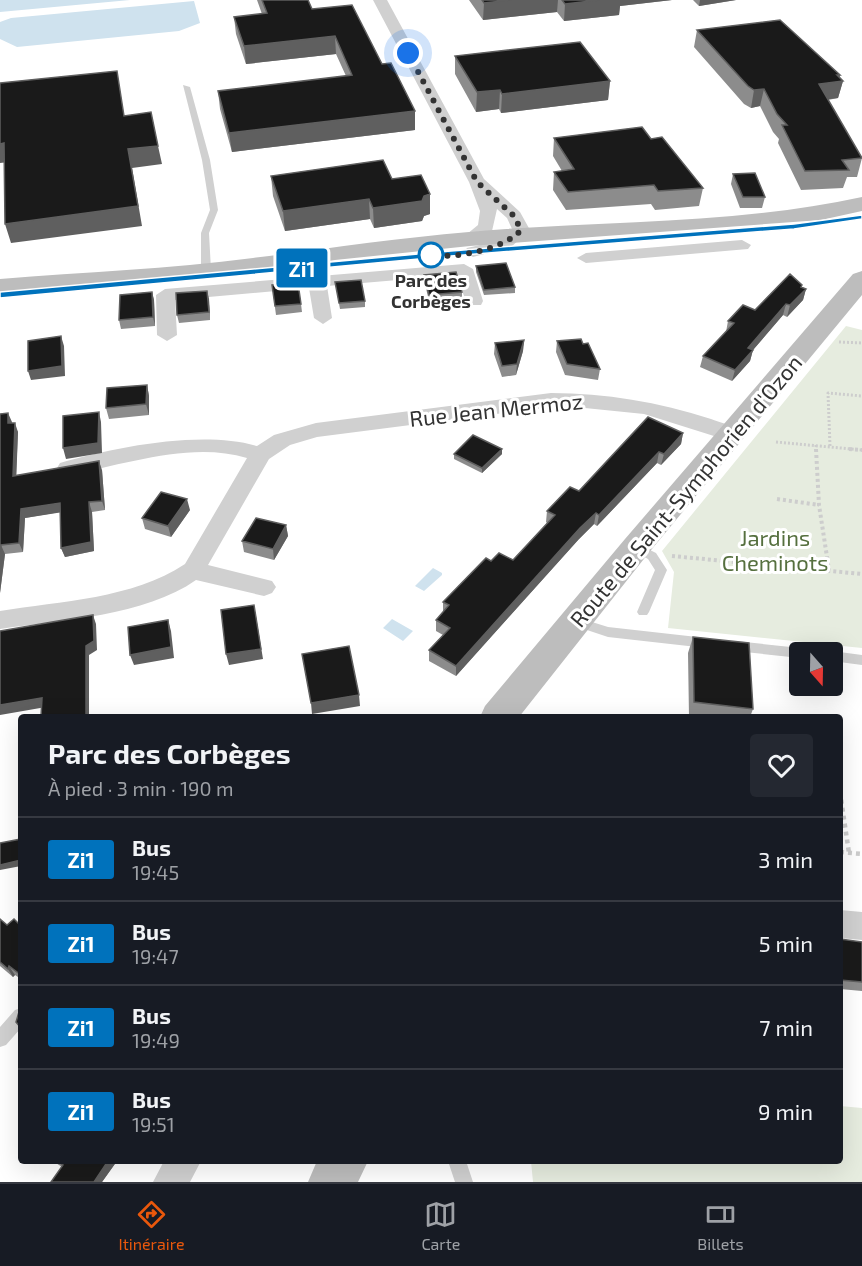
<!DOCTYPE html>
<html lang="fr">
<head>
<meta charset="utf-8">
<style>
  body { margin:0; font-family:"Exo 2",sans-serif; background:#242831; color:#f1f3f6; height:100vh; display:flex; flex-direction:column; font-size:22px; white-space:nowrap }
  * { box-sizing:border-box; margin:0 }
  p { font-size:20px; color:#9ea1a6 }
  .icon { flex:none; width:33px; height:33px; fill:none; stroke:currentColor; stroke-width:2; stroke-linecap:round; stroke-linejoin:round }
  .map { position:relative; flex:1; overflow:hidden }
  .sheet { position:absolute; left:18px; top:714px; width:825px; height:450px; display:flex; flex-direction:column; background:#171b24; border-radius:6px; box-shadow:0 6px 24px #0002 }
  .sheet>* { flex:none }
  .badge { padding:0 12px; border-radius:4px; font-size:21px; line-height:39px }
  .needle { width:39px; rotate:160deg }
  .controls { position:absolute; left:789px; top:642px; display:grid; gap:12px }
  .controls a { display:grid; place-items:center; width:54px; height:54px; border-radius:6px; background:#171b24; box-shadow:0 6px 24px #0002; font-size:30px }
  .you { position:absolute; width:30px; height:30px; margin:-15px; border:4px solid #fff; border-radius:50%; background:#1a73e8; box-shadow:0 0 0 9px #1a73e833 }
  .map>.badge { position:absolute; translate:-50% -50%; box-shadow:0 0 0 3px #fff }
  .round { display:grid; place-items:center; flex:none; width:63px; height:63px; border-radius:6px; background:#242831 }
  .overview { display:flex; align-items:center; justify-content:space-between; height:102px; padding:0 30px }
  h1 { font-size:28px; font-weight:700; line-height:45px }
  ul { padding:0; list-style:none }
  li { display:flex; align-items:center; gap:18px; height:84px; padding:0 30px; border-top:2px solid #363941 }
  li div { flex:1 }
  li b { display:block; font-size:22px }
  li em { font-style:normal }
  li .badge { min-width:66px; font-weight:700; text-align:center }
  .menu { display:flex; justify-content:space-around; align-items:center; height:84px; border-top:2px solid #363941; background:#171b24; font-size:16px; color:#9ea1a6 }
  .menu a { display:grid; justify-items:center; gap:3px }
  .menu .on { color:#ea580c }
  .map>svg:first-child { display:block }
  .green { fill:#e6ecdf }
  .water { fill:#cfe2ee }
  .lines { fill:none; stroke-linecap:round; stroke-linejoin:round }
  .path-far2 { stroke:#cdcdcd; stroke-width:3; stroke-dasharray:2 2; stroke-linecap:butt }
  .path-far1 { stroke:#cdcdcd; stroke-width:4; stroke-dasharray:3 3; stroke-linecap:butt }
  .path { stroke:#cdcdcd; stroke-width:4.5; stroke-dasharray:4 4; stroke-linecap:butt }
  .lane { fill:#d0d0d0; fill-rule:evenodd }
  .street { fill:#d0d0d0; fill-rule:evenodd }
  .secondary { fill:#bdbdbd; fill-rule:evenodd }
  .wall { fill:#8c8c8c }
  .shaded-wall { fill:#5f5f5f }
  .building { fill:#1a1a1a; stroke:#5f5f5f; stroke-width:1.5 }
  .line { fill:#0072bc; stroke:#fff; stroke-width:1.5 }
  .walk { stroke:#333; stroke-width:6; stroke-dasharray:0 10.8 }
  .stop-dot { fill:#fff; stroke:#0072bc; stroke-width:3 }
  .labels { text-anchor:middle; stroke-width:6; stroke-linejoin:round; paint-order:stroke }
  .far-stop-label { font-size:18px; font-weight:bold; fill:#333; stroke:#fff }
  .street-label { font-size:22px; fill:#333; stroke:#fff }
  .park-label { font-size:22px; fill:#56703f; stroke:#fff }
</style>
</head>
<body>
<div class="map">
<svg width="862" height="1182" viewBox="0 0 862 1182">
  <rect width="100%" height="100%" fill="#fff"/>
  <path class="green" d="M846,326L862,330V648L668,628L674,572L662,551Z
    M840,1106L862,1108V1182H533L531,1161H840Z"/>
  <path class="water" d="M0,0H130L0,12Z
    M194,1L200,23L179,31L17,47L0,39V22L11,18Z
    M433,568L442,573V575L424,591L415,586Z
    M392,619L413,631L403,641L383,628Z"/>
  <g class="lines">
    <path class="path-far2" d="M839,342L862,343
      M776,442L862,450
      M816,445V450
      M830,446L828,393L862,396"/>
    <path class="path-far1" d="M816,449L819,505L829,570
      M849,449L862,450
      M777,499L819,505
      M672,556L862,574"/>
    <path class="path" d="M840,792L849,853
      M840,852L862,854"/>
    <path class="lane" d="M183,85L190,87L210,160L218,210L209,233L211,270L206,273L201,270V233L210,210L202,160Z
      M636,543L656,553L667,570L649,612L647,615H639L637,612L655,570L648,559L632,550L630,547L632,544Z
      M576,617L608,627L706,638L710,640L712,643L710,646L706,648L608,637L572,625L570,622L572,619Z
      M735,641L800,648L806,652H800V658L735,651L731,649L729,646L731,643Z
      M832,651L862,655V665L832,661V652H828Z
      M21,1008V1028L6,1045L0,1047V1027L15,1010Z
      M448,1161H466L473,1182H455Z"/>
    <path class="street" d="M373,0H387L484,179L520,212L530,230L511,247L473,257L464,252L467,248L493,242L512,229L507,218L497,209L492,231L470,244L461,239L478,225L480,211L469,182Z
      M742,240L751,245L748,249L586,263L577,258L586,253Z
      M464,264L473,269L483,301L481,305H467L457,275L327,286L332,318L323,324L314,318L309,288L175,300L177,335L167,341L157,335L156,295L165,289Z
      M551,393C606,393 658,402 711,419C721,423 738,426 744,435L740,440L733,442L644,414L575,407H551L317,437L290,445L269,459L208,565L272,581L276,587L272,593L264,596L196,580C145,616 61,620 0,629V611C61,601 132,599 185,564L247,458C190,441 125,465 68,475L60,473L57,468L60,463C116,447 201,430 257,446L274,435L316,423Z
      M840,910L862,912V940L840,938Z
      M164,1161H201L190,1182H153Z"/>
    <path class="secondary" d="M862,197V211L821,220L470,246L335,260L252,273L0,295V279C84,272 169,269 253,258C325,249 397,238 469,232C599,220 734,225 862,197Z
      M862,271V295L647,555L519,717H480L485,706L625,539L853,274Z
      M317,1161H368L358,1182H308Z"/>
  </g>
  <path class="wall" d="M257,0H308L312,9L415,130L232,152L220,109L218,91L346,76L336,54L246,64L236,34L234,17L262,14Z
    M469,0H672L620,6L619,15L564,21L557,12L483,20Z
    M693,0H736L699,6Z
    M697,30L840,75V77L843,81L838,98L828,100L862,158L857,177H847L843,188L801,190L778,143L779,139L773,132L760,106L751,108L744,104L694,47Z
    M455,56L610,81L608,100L501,113L499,109L476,112L455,74Z
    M554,138L651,139L703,188L699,206L655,210L651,204L566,210L553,190L554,172L562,171L553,156Z
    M733,174L765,197L762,208H740L731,184Z
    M271,176L392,179L430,194V214L424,216L422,221L374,228L370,219L285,231L273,196Z
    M476,266L515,287V293L484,295L476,272Z
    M424,275L462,292V297L429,301L424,280Z
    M335,282L365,301V307L340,309Z
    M272,285L301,304L302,312L276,315Z
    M802,288L806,289L803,300L787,317L783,315L753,350L750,361L732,381L700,367L703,356L726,332L728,321L755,310Z
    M152,292L154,300L155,326L121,329L119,320Z
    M209,299L210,320L179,323L177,315Z
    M524,340L523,351L516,375L502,377L494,354L495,343Z
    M557,341L600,369L598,380L565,375L556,352Z
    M147,385L149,396V415L109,419L106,408Z
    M0,414L12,423L18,432L16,475L102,470L105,510L92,512L94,551L65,557L61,548L60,512L25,518L23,552L5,554L0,593Z
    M683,433L681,444L661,465L657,463L597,526L594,524L579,539L456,676L429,661V650L443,635L436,631V620L443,612V602L491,561L513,560L547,523L546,522L547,511L579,491Z
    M454,454H502L482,473L454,459Z
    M190,510L171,537L145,529L142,518Z
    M286,525L288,536L274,560L244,552L242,541Z
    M693,637L753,709L750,717H689L688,653Z
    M0,919L7,925L21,926V979L15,975L13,977L0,966Z
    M840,939L862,942V991L840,989Z
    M53,1161H117L102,1182H51L62,1167Z"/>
  <path class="shaded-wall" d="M511,0H558L557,12L483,20L484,3Z
    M599,0H672L620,6L619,15L564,21L565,4Z
    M700,0H736L699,6Z
    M335,36L336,54L246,64L244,46Z
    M837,75H840L838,81H843L838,98L815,101L819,84Z
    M610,81L608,100L501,113L502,94Z
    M764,89L760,106L751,108L754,90Z
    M500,90L499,109L476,112L477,92Z
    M415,111V130L232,152L229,133Z
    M4,143L9,162L0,163V144Z
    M158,146L162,164L132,168L142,226L11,243L5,224L128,149Z
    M430,194V214L424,216L422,221L374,228L373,208L424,196Z
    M369,199L370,219L285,231L283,211Z
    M802,285L799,296L806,289L803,300L787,317L790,305Z
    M207,291L209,299L210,320L209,312Z
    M152,292L154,300L155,326L153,317Z
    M786,304L783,315L753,350L750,361L732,381L735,370L748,348Z
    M61,336L64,346L65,376L31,380L28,371Z
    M524,340L523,351L516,375L517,364Z
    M147,385L149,396V415L146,404Z
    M99,412L101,422L102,453L66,459L63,448Z
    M8,413L12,422V433L8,423Z
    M15,423L18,432L16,485L13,476Z
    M683,433L681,444L661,465L664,454Z
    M502,449V454L482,473V468Z
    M659,452L657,463L597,526L599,515Z
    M99,461L102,470L105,510L102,501Z
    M187,499L190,510L171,537L168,526Z
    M89,502L92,512L94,551L65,557L61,548Z
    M60,503L63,512L25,518L23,552L19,543L21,509Z
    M596,513L594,524L579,539L456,676V666L580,528Z
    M286,525L288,536L274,560L273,549Z
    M1,545L5,554L0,593V552Z
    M93,615L96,624L97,650L89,655V717H86V646Z
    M256,616L263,659L229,665L226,654Z
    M168,620L171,631L174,658L134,665L130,655Z
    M359,695L360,706L312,714L311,703Z
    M42,698L46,707L0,715V705Z
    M21,860V866L0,870V865Z
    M9,966L15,975L13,977L8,969Z
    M108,1161H117L102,1182H94Z"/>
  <path class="building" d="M262,0H308L312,9L352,5L382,64L391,63L415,111L229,133L218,91L352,75L335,36L244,46L234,17L267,13Z
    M482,0H511L484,3Z
    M562,0H599L565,4Z
    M780,20L840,75H837L843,81L819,84L862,158L842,160L849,170L805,171L782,125H787L777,114L764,89L754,90L748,86L697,30Z
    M580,42L610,81L502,94L500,90L477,92L455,56Z
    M117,71L124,116L151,112L158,146L128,149L138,206L5,224L4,143L0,144V83Z
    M642,127L651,139L662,137L703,188L658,191L654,185L568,192L554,172L574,169L554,138Z
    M383,160L392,179L421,175L430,194L424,196L422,201L373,208L369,199L283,211L271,176Z
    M755,173L765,197H743L733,174Z
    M506,263L515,287L484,290L476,266Z
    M456,272L462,292L429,295L424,275Z
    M790,274L802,285L801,287L806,289L790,305L786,304L748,348L753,350L735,370L703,356L734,323L728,321L743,305L755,310Z
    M361,280L365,301L339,303L335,282Z
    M298,283L301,304L275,306L272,285Z
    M207,291L209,312L177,315L176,293Z
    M152,292L153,317L119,320L120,295Z
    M61,336L62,366L28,371V341Z
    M581,339L583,344L588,343L600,369L567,364L557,341Z
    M524,340L517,364L502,366L495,343Z
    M147,385L146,404L106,408L107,388Z
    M99,412L98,443L63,448V416Z
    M8,413V423H15L13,476L99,461L102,501L89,502L91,542L61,548L60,503L21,509L19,543L1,545L0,552V414Z
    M648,417L683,433L664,454L659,452L599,515L596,513L580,528L456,666L429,650L450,628L436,620L449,605L443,602L486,558L491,561L499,553L513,560L555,515L547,511L570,487L579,491Z
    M473,435L502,449L482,468L454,454Z
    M161,492L187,499L168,526L142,518Z
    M256,518L286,525L273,549L242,541Z
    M254,605L261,649L226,654L221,610Z
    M93,615L94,641L86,646V717H41L42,698L0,705V631Z
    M168,620L171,647L130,655L128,627Z
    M693,637L749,643L753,709L694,702Z
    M349,646L359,695L311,703L302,654Z
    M21,839V860L0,865V843Z
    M0,919L7,925L14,919L21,926V975L9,966L8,969L0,962Z
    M840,939L862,942V982L840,980Z
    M21,1010V1028L16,1022L19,1012Z
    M57,1161H108L94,1182H51L63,1165Z"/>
  <path class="line" d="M862,215V219L794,229L451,256L0,298V292L451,251L794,224Z"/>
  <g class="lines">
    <path class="walk" d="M408,53L477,182L514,216L521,230C504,250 452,259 431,255"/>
  </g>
  <circle class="stop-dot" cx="431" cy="255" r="12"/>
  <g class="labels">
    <g class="far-stop-label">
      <text x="431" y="287">Parc des<tspan x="431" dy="21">Corbèges</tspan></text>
    </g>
    <g class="street-label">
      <text transform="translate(496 410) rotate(-6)" y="8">Rue Jean Mermoz</text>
      <text transform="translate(686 491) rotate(-50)" y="8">Route de Saint-Symphorien d'Ozon</text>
    </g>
    <g class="park-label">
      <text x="775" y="546">Jardins<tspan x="775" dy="25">Cheminots</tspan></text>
    </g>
  </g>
</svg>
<div class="controls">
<a><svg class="needle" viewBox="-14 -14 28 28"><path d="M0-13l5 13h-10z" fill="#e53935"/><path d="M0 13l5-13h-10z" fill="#9ea1a6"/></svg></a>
</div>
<div class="you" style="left:408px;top:53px"></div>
<b class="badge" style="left:302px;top:268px;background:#0072bc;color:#fff">Zi1</b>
<section class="sheet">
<div class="overview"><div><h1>Parc des Corbèges</h1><p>À pied · 3 min · 190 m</p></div><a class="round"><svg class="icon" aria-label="heart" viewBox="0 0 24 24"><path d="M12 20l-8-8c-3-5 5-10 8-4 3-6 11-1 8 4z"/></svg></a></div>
<ul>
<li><span class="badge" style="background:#0072bc;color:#fff">Zi1</span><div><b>Bus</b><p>19:45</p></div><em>3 min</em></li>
<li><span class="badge" style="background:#0072bc;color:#fff">Zi1</span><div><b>Bus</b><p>19:47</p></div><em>5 min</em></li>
<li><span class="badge" style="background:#0072bc;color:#fff">Zi1</span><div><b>Bus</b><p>19:49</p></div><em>7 min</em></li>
<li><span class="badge" style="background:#0072bc;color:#fff">Zi1</span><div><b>Bus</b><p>19:51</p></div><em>9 min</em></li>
</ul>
</section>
</div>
<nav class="menu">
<a class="on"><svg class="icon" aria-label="directions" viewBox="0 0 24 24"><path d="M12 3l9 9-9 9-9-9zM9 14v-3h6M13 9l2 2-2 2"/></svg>Itinéraire</a>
<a><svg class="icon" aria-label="map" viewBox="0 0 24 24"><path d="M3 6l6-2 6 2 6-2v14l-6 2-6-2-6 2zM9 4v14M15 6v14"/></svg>Carte</a>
<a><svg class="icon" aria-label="tickets" viewBox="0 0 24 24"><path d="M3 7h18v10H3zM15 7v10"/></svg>Billets</a>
</nav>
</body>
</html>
